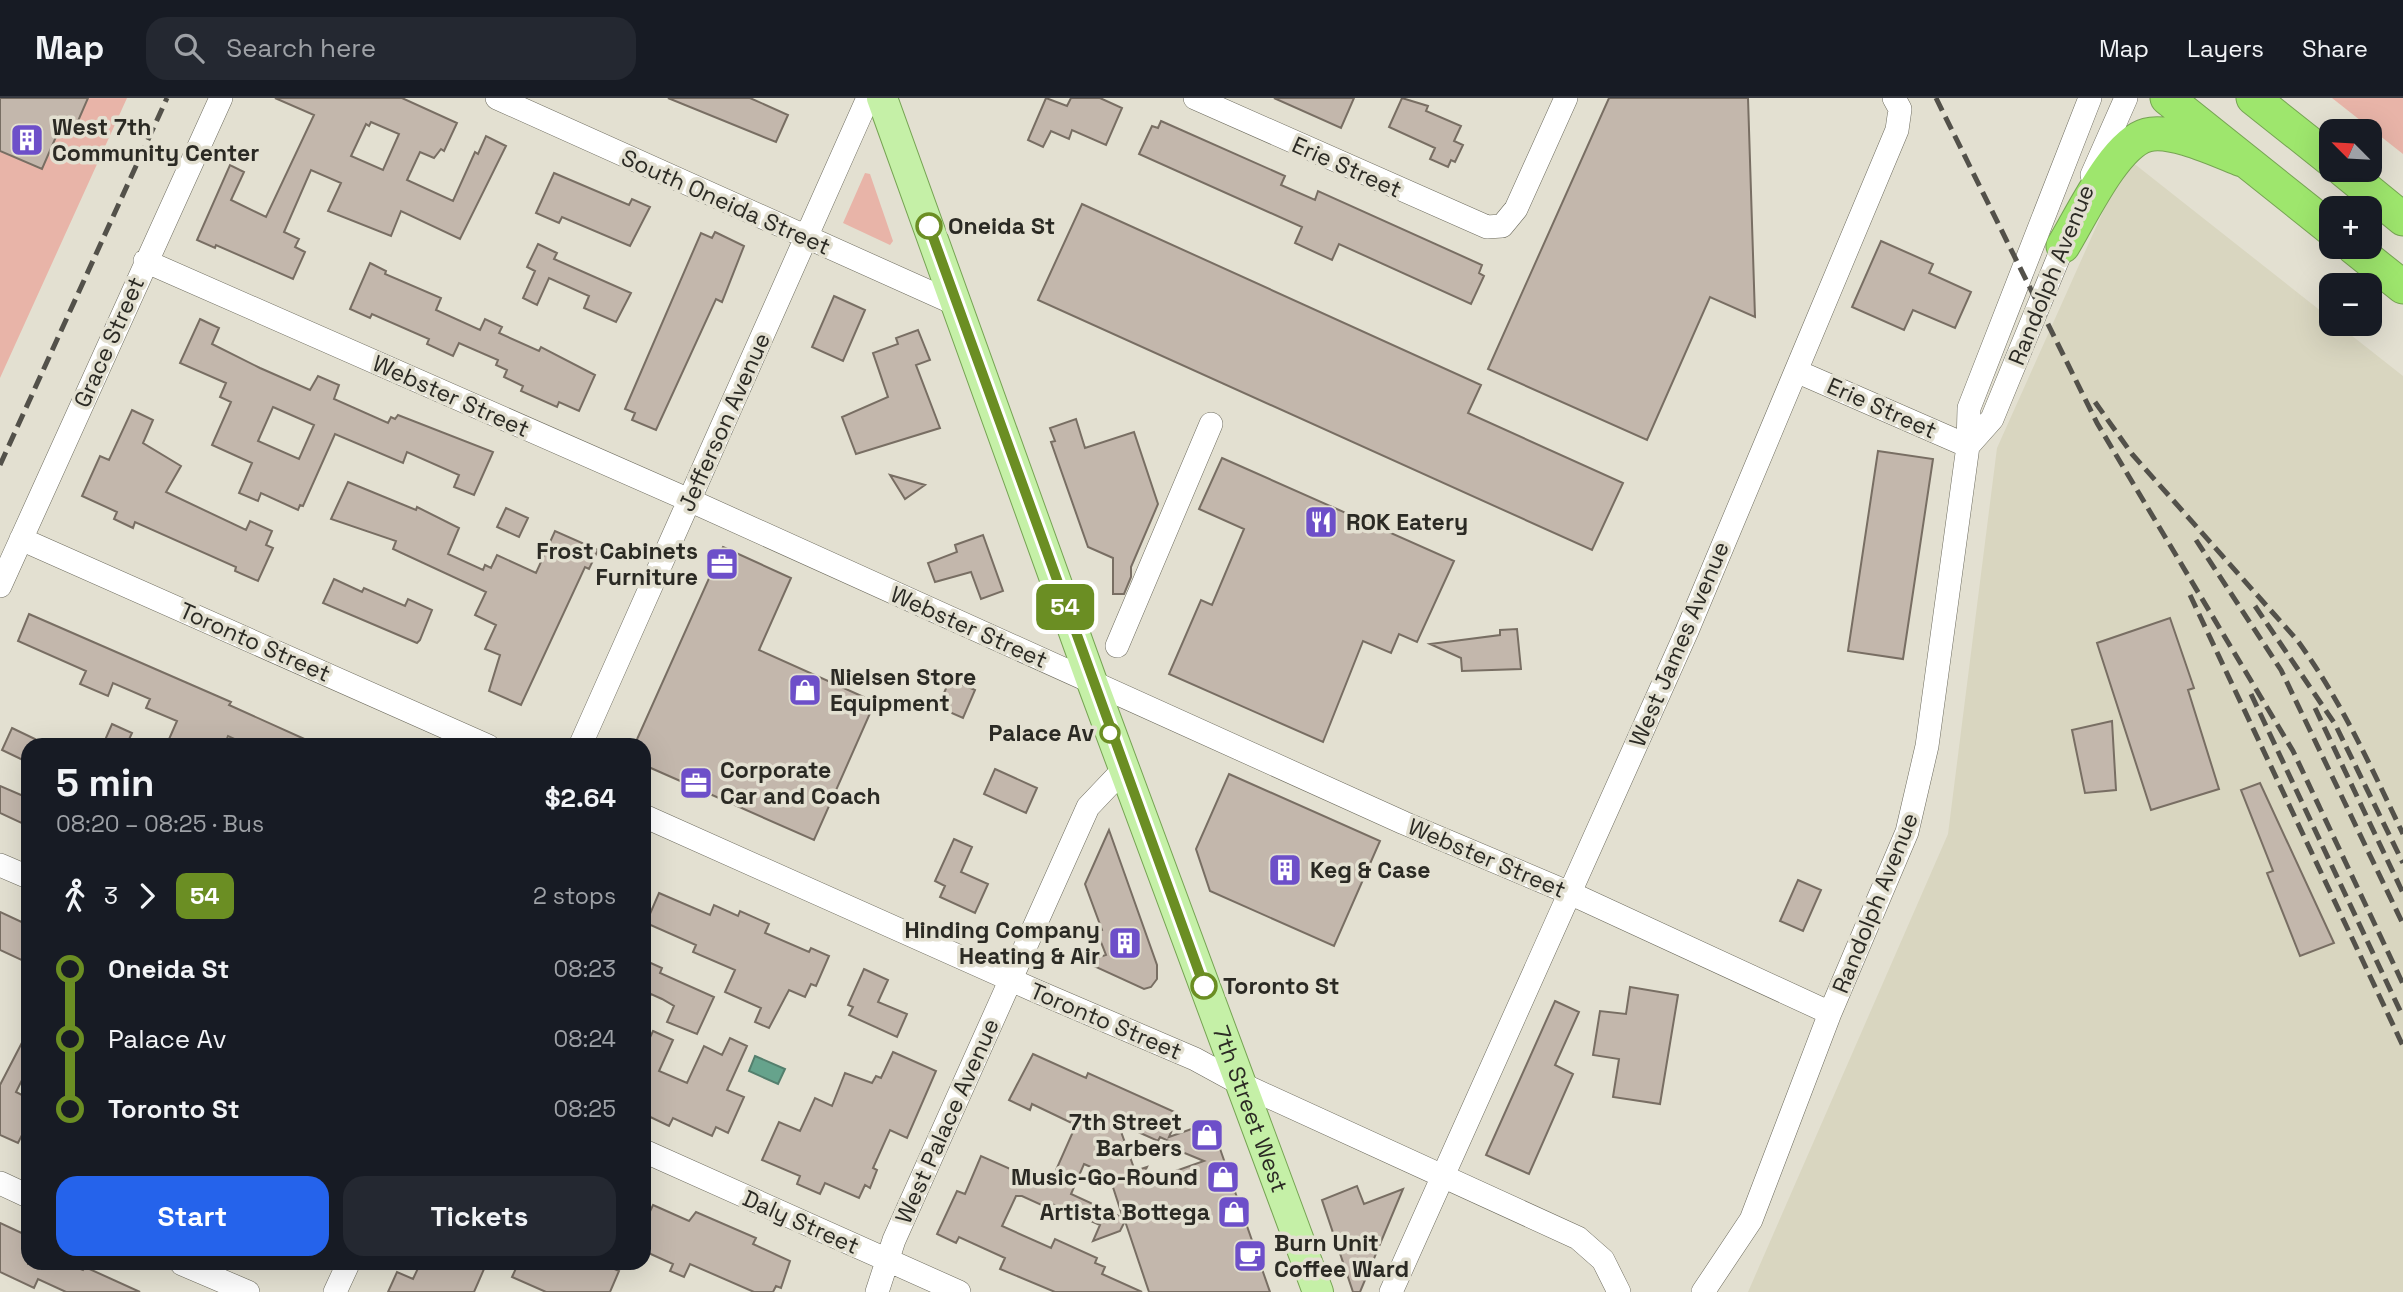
<!DOCTYPE html>
<html lang="en">
<head>
<meta charset="utf-8">
<style>
  body { margin:0; font-family:"Space Grotesk",sans-serif; background:#242831; color:#f1f3f6; height:100vh; display:flex; flex-direction:column; font-size:26px; white-space:nowrap }
  * { box-sizing:border-box; margin:0 }
  p { font-size:23px; color:#9ea1a6 }
  .icon { flex:none; width:38px; height:38px; fill:none; stroke:currentColor; stroke-width:2; stroke-linecap:round; stroke-linejoin:round }
  .map { position:relative; flex:1; overflow:hidden }
  .side { position:absolute; left:21px; top:640px; width:630px; height:532px; display:flex; flex-direction:column; background:#171b24; border-radius:21px; box-shadow:0 7px 28px #0002 }
  .side>* { flex:none }
  .badge { padding:0 14px; border-radius:10px; font-size:24px; line-height:46px }
  .needle { width:46px; rotate:294deg }
  .controls { position:absolute; left:2319px; top:21px; display:grid; gap:14px }
  .controls a { display:grid; place-items:center; width:63px; height:63px; border-radius:14px; background:#171b24; box-shadow:0 7px 28px #0002; font-size:35px }
  .map>.badge { position:absolute; translate:-50% -50%; box-shadow:0 0 0 4px #fff }
  .legs { display:flex; align-items:center; gap:10px; height:77px; padding:0 35px; font-size:23px }
  .legs p { margin-inline-start:auto }
  .summary { display:flex; align-items:center; justify-content:space-between; height:119px; padding:0 35px }
  h1 { font-size:38px; font-weight:700; line-height:52px }
  .action { display:flex; gap:14px; margin-top:auto; padding:14px 35px }
  .action a { flex:1; height:80px; border-radius:21px; background:#2563eb; color:#fff; font-size:28px; font-weight:700; line-height:80px; text-align:center }
  .action a+a { background:#242831; color:#f1f3f6 }
  ul { padding:0 35px; list-style:none }
  li { display:flex; align-items:center; gap:24px; height:70px; font-size:26px }
  li i { display:grid; place-items:center; width:10px; height:100%; margin:0 9px; background:currentColor }
  li i::after { content:''; width:18px; height:18px; margin:-9px; border:5px solid; border-radius:50%; background:#171b24 }
  li p { margin-inline-start:auto }
  li:first-child i { background:linear-gradient(#0000 50%,currentColor 0) }
  li:last-child i { background:linear-gradient(currentColor 50%,#0000 0) }
  header { display:flex; align-items:center; gap:42px; box-sizing:border-box; height:98px; padding:0 35px; background:#171b24; border-bottom:2px solid #363941 }
  header strong { font-size:33px }
  nav { display:flex; gap:38px; margin-inline-start:auto; font-size:24px }
  .search { width:490px; height:63px; background:#242831; display:flex; align-items:center; gap:18px; box-sizing:border-box; padding:0 24px; border-radius:21px; color:#9ea1a6; font-size:26px }
  .map>svg:first-child { display:block }
  .built { fill:#d9d6c0 }
  .green { fill:#e8b4a8 }
  .water { fill:#66a38c; stroke:#547f6d; stroke-width:2 }
  .building { fill:#c3b7ac; stroke:#786e63; stroke-width:2; fill-rule:evenodd }
  .lines { fill:none; stroke-linecap:round; stroke-linejoin:round }
  .minor-casing { stroke:#6c6a5d; stroke-width:24 }
  .major-casing { stroke:#76a453; stroke-width:32 }
  .highway-casing { stroke:#76a453; stroke-width:35 }
  .minor { stroke:#fff; stroke-width:23 }
  .major { stroke:#c5f0a7; stroke-width:30 }
  .highway { stroke:#9ee66d; stroke-width:33 }
  .rail { stroke:#53514a; stroke-width:5; stroke-dasharray:14 7; stroke-linecap:butt }
  .line-1-casing { stroke:#fff; stroke-width:16 }
  .line-1 { stroke:#6b8e23; stroke-width:10 }
  .stop-1-dot { fill:#fff; stroke:#6b8e23; stroke-width:3.5 }
  .labels { text-anchor:middle; stroke-width:7; stroke-linejoin:round; paint-order:stroke }
  .poi-label { font-size:23px; font-weight:bold; fill:#2b2a24; stroke:#e3e0d1; text-anchor:start }
  .street-label { font-size:23px; fill:#2b2a24; stroke:#e3e0d1 }
  .stop-label { font-size:23px; font-weight:bold; fill:#2b2a24; stroke:#e3e0d1; text-anchor:start }
</style>
</head>
<body>
<header>
<strong>Map</strong>
<div class="search"><svg class="icon" aria-label="search" viewBox="0 0 24 24"><circle cx="10" cy="10" r="6"/><path d="M15 15l6 6"/></svg>Search here</div>
<nav><a>Map</a><a>Layers</a><a>Share</a></nav>
</header>
<div class="map">
<svg width="2403" height="1194" viewBox="0 0 2403 1194">
  <rect width="100%" height="100%" fill="#e3e0d1"/>
  <path class="built" d="M2127,60L2331,221V226H2337L2403,278V1194H1748L1948,736L1997,350Z"/>
  <path class="green" d="M0,0H127L0,280Z
    M2332,0H2403V56Z
    M865,75L870,76L893,143L890,147L843,125Z"/>
  <path class="water" d="M755,958L785,971L778,986L749,973Z"/>
  <path class="building" d="M0,0H88L75,30L62,25L42,71L0,53Z
    M275,0H402L457,25L444,53L441,51L434,60L420,54L407,82L453,103L475,54L478,56L486,38L506,48L460,141L401,113L391,138L328,113L341,85L311,72L284,134L299,141L295,149L305,154L293,181L216,147L215,150L197,142L230,67L244,74L231,102L266,119L314,17ZM371,24L399,36L383,72L351,58L366,26L369,28Z
    M668,0H750L788,17L776,44Z
    M1046,0L1067,8L1071,0H1100L1122,10L1106,47L1072,32L1069,41L1051,33L1043,49L1028,42Z
    M1274,0H1354L1341,30Z
    M1402,0L1428,8L1426,13L1461,28L1454,43L1463,47L1455,64L1451,62L1448,69L1430,61L1435,50L1389,29Z
    M1609,0H1748L1755,219L1710,199L1647,342L1488,271Z
    M1161,23L1285,78L1281,87L1315,102L1318,93L1482,167L1479,175L1484,178L1471,206L1339,146L1332,162L1295,145L1302,129L1139,56L1152,28L1158,30Z
    M554,75L629,107L632,101L650,109L630,148L562,119L559,125L536,115Z
    M1082,106L1481,287L1468,315L1623,385L1592,452L1038,202Z
    M715,134L744,148L722,204L716,201L656,332L632,322L635,315L625,311L701,135L712,140Z
    M1881,143L1933,166L1929,175L1971,194L1955,230L1913,212L1904,232L1852,209Z
    M538,146L557,155L554,161L631,195L616,224L584,210L589,198L549,180L537,207L523,200L535,173L527,169Z
    M370,165L386,173L385,176L441,200L436,212L480,232L485,221L502,229L499,235L539,253L541,249L595,277L579,313L559,304L557,309L521,293L523,288L504,279L507,272L496,267L498,262L459,245L453,258L427,246L429,241L372,216L370,220L350,211Z
    M834,198L865,212L843,263L812,249Z
    M200,221L219,230L212,246L260,270L310,292L318,278L339,287L334,301L388,325L391,319L395,321L398,317L493,354L474,397L454,389L459,377L407,354L403,365L335,336L303,408L300,407L298,412L261,395L258,403L239,395L252,365L212,347L231,304L220,299L226,285L180,265ZM273,309L314,327L299,361L258,343Z
    M918,232L930,262L916,267L940,330L856,356L842,319L888,299L873,255L898,246L896,240Z
    M132,312L153,322L143,345L181,368L166,394L246,432L250,423L272,433L266,447L273,450L258,483L235,473L236,469L135,424L133,430L114,421L117,414L82,398L100,358L109,362Z
    M1076,321L1085,350L1134,334L1158,406L1131,469V479L1124,496H1113V460L1088,449L1051,344L1055,343L1050,330Z
    M1878,353L1933,361L1903,561L1848,553Z
    M1222,360L1454,463L1417,544L1399,536L1391,555L1363,543L1323,644L1169,576L1201,502L1212,507L1244,431L1199,411Z
    M890,377L925,387L905,401Z
    M348,384L416,412L417,409L459,430L448,456L483,472L485,467L491,470L497,457L536,475L555,433L598,452L589,471L585,469L521,607L489,593L500,557L485,551L496,527L475,517L486,494L393,451L396,443L331,421Z
    M506,410L528,420L519,439L497,429Z
    M983,437L1003,493L981,501L971,474L935,484L928,465L957,454L955,447Z
    M723,449L791,480L759,552L875,604L814,742L644,667V648H634Z
    M334,481L362,494L364,490L405,508L408,501L432,512L420,542L417,545L323,505Z
    M29,516L231,604L229,607L320,648H250L228,638L224,648H166L177,623L146,610L150,601L113,585L108,598L80,586L86,573L18,543Z
    M2170,520L2194,590L2188,592L2219,691L2151,712L2097,545Z
    M1517,531L1521,571L1462,573L1461,560L1430,546L1500,537V532Z
    M950,581L975,592L963,620L938,609Z
    M2112,623L2116,692L2085,695L2072,632Z
    M112,626L132,635L126,648L105,642Z
    M12,630L35,641L32,648H28L25,663L2,652Z
    M995,671L1037,690L1026,715L984,696Z
    M1229,676L1380,743L1334,848L1210,793L1196,751Z
    M2260,685L2334,845L2300,858L2267,775L2273,773L2241,692Z
    M0,688L28,700V728L0,715Z
    M1109,732L1157,867V881L1151,889L1144,891L1085,864L1106,857L1097,834L1102,832L1085,786Z
    M954,741L972,749L961,774L988,786L975,815L940,799L945,788L935,783Z
    M1798,782L1821,792L1803,833L1780,823Z
    M659,795L710,817L714,807L738,818L740,813L769,826L765,835L809,854L811,850L829,858L816,888L811,886L805,899L789,892L769,930L755,924L761,910L725,894L735,872L693,854L696,847L646,825Z
    M0,814L28,827V865L0,852Z
    M644,862L662,870L660,875L714,899L697,936L667,924L674,908L662,901L651,896L644,911Z
    M864,871L888,882L878,904L907,916L897,939L849,917L853,909L848,907Z
    M1630,889L1678,897L1660,1006L1613,999L1619,961L1593,957L1600,913L1626,916Z
    M1555,903L1579,914L1555,967L1573,976L1529,1076L1486,1057Z
    M28,933V970L16,994L28,1000V1025L18,1045L0,1037V987Z
    M653,933L673,942L659,973L687,985L704,948L722,957L730,940L747,948L727,992L744,999L728,1035L716,1029L712,1038L673,1020L669,1028L644,1016V952Z
    M893,954L936,973L907,1040L890,1032L873,1070L877,1072L870,1090L865,1087L859,1100L825,1085L820,1096L797,1086L800,1078L762,1062L779,1024L800,1033L815,1000L832,1008L845,975L872,985L876,978L881,980Z
    M1033,956L1086,980L1088,975L1179,1016L1169,1039L1214,1023L1221,1043L1218,1045L1270,1194H1149L1125,1123L1120,1133L1093,1143L1100,1127L1050,1105L1048,1110L1022,1098H1016L1002,1128L1051,1150L1055,1141L1097,1160L1095,1165L1105,1169L1102,1176L1142,1194H1055L1000,1171L1005,1160L959,1139L956,1145L937,1136L957,1093L965,1096L981,1058L1049,1088L1076,1027L1032,1006L1030,1012L1009,1002ZM1118,1025L1158,1043L1160,1039L1180,1048L1182,1054L1204,1063L1139,1086L1147,1069L1135,1073ZM1084,1066L1109,1077L1123,1120L1071,1096Z
    M1357,1088L1364,1106L1403,1091L1360,1194H1353L1322,1102Z
    M653,1107L689,1123L696,1114L756,1140L753,1146L790,1163L781,1190L776,1188L773,1194H754L690,1166L684,1179L670,1173L673,1166L644,1153V1126Z
    M0,1125L28,1138V1166H67L83,1172L85,1169L140,1194H66L38,1181L34,1190L0,1174Z
    M420,1166H473L484,1171L474,1194H388L397,1174L413,1181Z
    M518,1166H603L619,1173L610,1194H546L512,1179Z"/>
  <g class="lines">
    <defs>
      <path id="minor" d="M497,0L956,206
        M1195,0L1487,129L1502,128L1516,111L1566,0
        M2092,77L2126,0
        M145,163L689,402L1404,725L1572,796L1830,915
        M1796,273L1968,348
        M1968,348L1992,321L2069,134
        M21,441L488,648
        M0,488L221,0
        M1117,548L1211,326
        M580,648L868,0
        M644,718L1036,893L1195,961L1239,985L1578,1140L1603,1162L1619,1194
        M0,767L28,779
        M644,1053L959,1194
        M0,1085L28,1098
        M182,1166L248,1194
        M335,1194L348,1166
        M877,1194L894,1142L1088,709L1124,671
        M1391,1194L1687,533L1897,32L1900,11L1894,0
        M1703,1194L1751,1122L1830,915L1907,734L1927,648L1968,348L1969,310L2090,0"/>
      <g id="major">
        <path id="s1" d="M882,0L1092,584L1318,1194"/>
      </g>
      <path id="highway" d="M2167,0L2331,131
        M2253,0L2331,62
        M2343,72L2403,121
        M2063,148C2081,119 2114,46 2147,37C2171,30 2219,53 2242,62
        M2353,149L2403,189"/>
    </defs>
    <use href="#minor" class="minor-casing"/>
    <use href="#major" class="major-casing"/>
    <use href="#highway" class="highway-casing"/>
    <use href="#minor" class="minor"/>
    <use href="#major" class="major"/>
    <use href="#highway" class="highway"/>
    <path class="rail" d="M1936,0L2097,325L2293,653L2403,886
      M2095,304L2132,356L2297,542C2341,602 2371,669 2403,736
      M0,367L167,0
      M2196,442L2281,572L2403,826
      M2190,497L2403,948
      M2255,508L2335,626L2403,765
      M2251,596L2403,919
      M2315,610L2403,795"/>
  </g>
  <g class="lines">
    <defs>
      <path id="line-1" d="M929,128L1204,888"/>
    </defs>
    <use href="#line-1" class="line-1-casing"/>
    <use href="#line-1" class="line-1"/>
  </g>
  <defs>
    <symbol id="building-square" viewBox="-11 -11 22 22"><rect x="-9" y="-9" width="18" height="18" rx="4" fill="#6d4fc9" stroke="#e3e0d1"/><path d="M-4-6H4V6H1V3H-1V6H-4ZM-2.5-4.3h1.7v1.8h-1.7ZM.8-4.3h1.7v1.8H.8ZM-2.5-1h1.7V.8h-1.7ZM.8-1h1.7V.8H.8Z" fill="#fff"/></symbol>
    <symbol id="restaurant-square" viewBox="-11 -11 22 22"><rect x="-9" y="-9" width="18" height="18" rx="4" fill="#6d4fc9" stroke="#e3e0d1"/><path d="M-5-6h1v4h1v-4h1v4h1v-4h1v5L-1.5 .5V6h-2V.5L-5-1ZM5-6V6H3V1.5H1.5Q1.5-4 5-6Z" fill="#fff"/></symbol>
    <symbol id="office-square" viewBox="-11 -11 22 22"><rect x="-9" y="-9" width="18" height="18" rx="4" fill="#6d4fc9" stroke="#e3e0d1"/><path d="M-6-3h4V-5.5h4V-3h4V5H-6ZM-1-4.5V-3h2v-1.5ZM-6 0V1H6V0Z" fill="#fff"/></symbol>
    <symbol id="shop-square" viewBox="-11 -11 22 22"><rect x="-9" y="-9" width="18" height="18" rx="4" fill="#6d4fc9" stroke="#e3e0d1"/><path d="M-5-2.5h2.3a2.7 3.5 0 0 1 5.4 0H5L5.5 6h-11ZM-1.5-2.5h3a1.5 2.3 0 0 0-3 0Z" fill="#fff"/></symbol>
    <symbol id="cafe-square" viewBox="-11 -11 22 22"><rect x="-9" y="-9" width="18" height="18" rx="4" fill="#6d4fc9" stroke="#e3e0d1"/><path d="M-5.5-4.5H6V0H3Q3 3.5 0 3.5H-2.5Q-5.5 3.5-5.5 0ZM3-3.2v2h1.7v-2ZM-6 4.5H4V6H-6Z" fill="#fff"/></symbol>
  </defs>
  <g fill-rule="evenodd">
    <use href="#building-square" x="8" y="23" width="38" height="38"/>
    <use href="#restaurant-square" x="1302" y="405" width="38" height="38"/>
    <use href="#office-square" x="703" y="447" width="38" height="38"/>
    <use href="#shop-square" x="786" y="573" width="38" height="38"/>
    <use href="#office-square" x="677" y="666" width="38" height="38"/>
    <use href="#building-square" x="1266" y="753" width="38" height="38"/>
    <use href="#building-square" x="1106" y="826" width="38" height="38"/>
    <use href="#shop-square" x="1188" y="1018" width="38" height="38"/>
    <use href="#shop-square" x="1204" y="1060" width="38" height="38"/>
    <use href="#shop-square" x="1215" y="1095" width="38" height="38"/>
    <use href="#cafe-square" x="1231" y="1139" width="38" height="38"/>
  </g>
  <g class="stop-1-dot">
    <circle cx="929" cy="128" r="12"/>
    <circle cx="1110" cy="635" r="9"/>
    <circle cx="1204" cy="888" r="12"/>
  </g>
  <g class="labels">
    <g class="poi-label">
      <text x="52" y="37">West 7th<tspan x="52" dy="26">Community Center</tspan></text>
      <text x="1346" y="432">ROK Eatery</text>
      <text x="698" y="461" text-anchor="end">Frost Cabinets<tspan x="698" dy="26">Furniture</tspan></text>
      <text x="830" y="587">Nielsen Store<tspan x="830" dy="26">Equipment</tspan></text>
      <text x="720" y="680">Corporate<tspan x="720" dy="26">Car and Coach</tspan></text>
      <text x="1310" y="780">Keg &amp; Case</text>
      <text x="1100" y="840" text-anchor="end">Hinding Company<tspan x="1100" dy="26">Heating &amp; Air</tspan></text>
      <text x="1182" y="1032" text-anchor="end">7th Street<tspan x="1182" dy="26">Barbers</tspan></text>
      <text x="1198" y="1087" text-anchor="end">Music-Go-Round</text>
      <text x="1210" y="1122" text-anchor="end">Artista Bottega</text>
      <text x="1274" y="1153">Burn Unit<tspan x="1274" dy="26">Coffee Ward</tspan></text>
    </g>
    <g class="street-label">
      <text transform="translate(1347 69) rotate(24)" y="8">Erie Street</text>
      <text transform="translate(726 104) rotate(24)" y="8">South Oneida Street</text>
      <text transform="translate(2051 177) rotate(-68)" y="8">Randolph Avenue</text>
      <text transform="translate(109 244) rotate(-66)" y="8">Grace Street</text>
      <text transform="translate(451 298) rotate(24)" y="8">Webster Street</text>
      <text transform="translate(1882 310) rotate(24)" y="8">Erie Street</text>
      <text transform="translate(724 324) rotate(-66)" y="8">Jefferson Avenue</text>
      <text transform="translate(969 529) rotate(24)" y="8">Webster Street</text>
      <text transform="translate(255 544) rotate(24)" y="8">Toronto Street</text>
      <text transform="translate(1679 546) rotate(-67)" y="8">West James Avenue</text>
      <text transform="translate(1487 760) rotate(23)" y="8">Webster Street</text>
      <text transform="translate(1875 805) rotate(-68)" y="8">Randolph Avenue</text>
      <text transform="translate(1106 923) rotate(23)" y="8">Toronto Street</text>
      <text dy="8" stroke="none"><textPath href="#s1" startOffset="1076">7th Street West</textPath></text>
      <text transform="translate(947 1023) rotate(-66)" y="8">West Palace Avenue</text>
      <text transform="translate(801 1124) rotate(24)" y="8">Daly Street</text>
    </g>
    <g class="stop-label">
      <text x="948" y="136">Oneida St</text>
      <text x="1094" y="643" text-anchor="end">Palace Av</text>
      <text x="1223" y="896">Toronto St</text>
    </g>
  </g>
</svg>
<div class="controls">
<a><svg class="needle" viewBox="-14 -14 28 28"><path d="M0-13l5 13h-10z" fill="#e53935"/><path d="M0 13l5-13h-10z" fill="#9ea1a6"/></svg></a>
<a>+</a>
<a>−</a>
</div>
<b class="badge" style="left:1065px;top:509px;background:#6b8e23;color:#fff">54</b>
<section class="side">
<div class="summary"><div><h1>5 min</h1><p>08:20 – 08:25 · Bus</p></div><b>$2.64</b></div>
<div class="legs"><svg class="icon" aria-label="walk" viewBox="0 0 24 24"><circle cx="13" cy="4" r="2"/><path d="M13 8l-2 6 4 7M11 14l-3 7M7 12l3-4h3l4 4"/></svg>3<svg class="icon" aria-label="forward" viewBox="0 0 24 24"><path d="M9 5l7 7-7 7"/></svg><b class="badge" style="background:#6b8e23;color:#fff">54</b><p>2 stops</p></div>
<ul>
<li><i style="color:#6b8e23"></i><b>Oneida St</b><p>08:23</p></li>
<li><i style="color:#6b8e23"></i><span>Palace Av</span><p>08:24</p></li>
<li><i style="color:#6b8e23"></i><b>Toronto St</b><p>08:25</p></li>
</ul>
<div class="action"><a>Start</a><a>Tickets</a></div>
</section>
</div>
</body>
</html>
